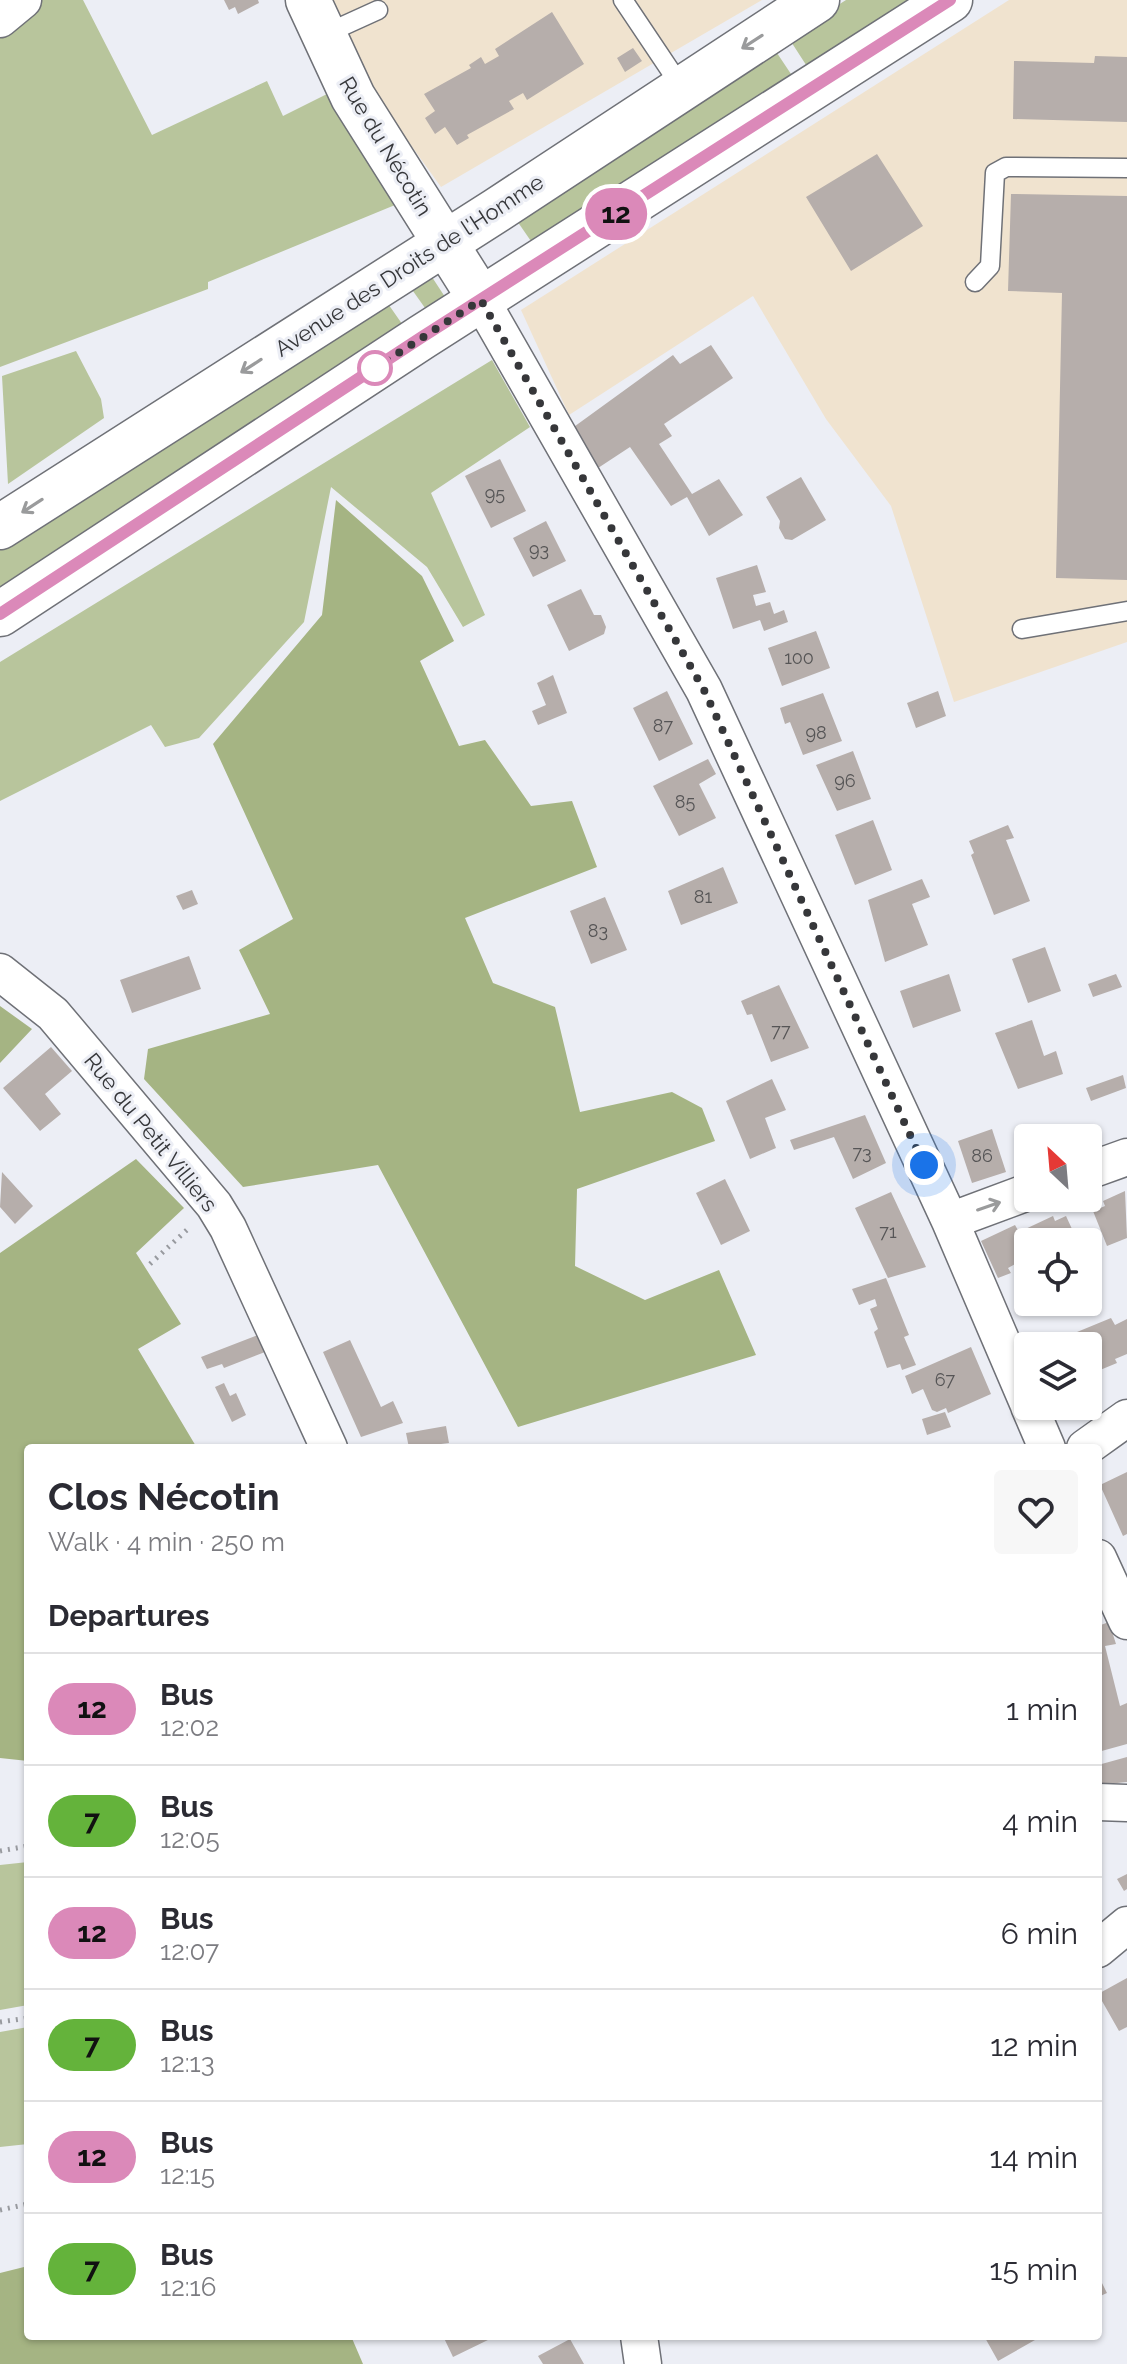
<!DOCTYPE html>
<html lang="en">
<head>
<meta charset="utf-8">
<style>
  body { margin:0; font-family:Raleway,sans-serif; background:#f7f7f7; color:#2b2b33; height:100vh; display:flex; flex-direction:column; font-size:30px; white-space:nowrap }
  * { box-sizing:border-box; margin:0 }
  p { font-size:26px; color:#7c7c81 }
  .icon { flex:none; width:44px; height:44px; fill:none; stroke:currentColor; stroke-width:2; stroke-linecap:round; stroke-linejoin:round }
  .map { position:relative; flex:1; overflow:hidden }
  .panel { position:absolute; left:24px; top:1444px; width:1078px; height:896px; display:flex; flex-direction:column; background:#fff; border-radius:8px; box-shadow:0 2px 6px #0004 }
  .panel>* { flex:none }
  .badge { padding:0 16px; border-radius:26px; font-size:28px; line-height:52px }
  .needle { width:52px; rotate:334deg }
  .buttons { position:absolute; left:1014px; top:1124px; display:grid; gap:16px }
  .buttons a { display:grid; place-items:center; width:88px; height:88px; border-radius:8px; background:#fff; box-shadow:0 2px 6px #0004; font-size:40px }
  .you { position:absolute; width:40px; height:40px; margin:-20px; border:6px solid #fff; border-radius:50%; background:#1a73e8; box-shadow:0 0 0 12px #1a73e833 }
  .map>.badge { position:absolute; translate:-50% -50%; box-shadow:0 0 0 4px #fff }
  h2 { padding:0 24px; font-size:30px; line-height:72px }
  .round { display:grid; place-items:center; flex:none; width:84px; height:84px; border-radius:8px; background:#f7f7f7 }
  .headline { display:flex; align-items:center; justify-content:space-between; height:136px; padding:0 24px }
  h1 { font-size:38px; font-weight:700; line-height:60px }
  ul { padding:0; list-style:none }
  li { display:flex; align-items:center; gap:24px; height:112px; padding:0 24px; border-top:2px solid #e1e1e2 }
  li div { flex:1 }
  li b { display:block; font-size:30px }
  li em { font-style:normal }
  li .badge { min-width:88px; font-weight:700; text-align:center }
  .map>svg:first-child { display:block }
  .commercial { fill:#f0e3cf }
  .green { fill:#b8c59c }
  .forest { fill:#a5b483 }
  .building { fill:#b6aeab }
  .lines { fill:none; stroke-linecap:round; stroke-linejoin:round }
  .service-casing { stroke:#6f7177; stroke-width:21 }
  .minor-casing { stroke:#6f7177; stroke-width:39 }
  .tertiary-casing { stroke:#6f7177; stroke-width:47 }
  .primary-casing { stroke:#6f7177; stroke-width:47 }
  .path { stroke:#989a9f; stroke-width:5; stroke-dasharray:2 6; stroke-linecap:butt }
  .service { stroke:#fff; stroke-width:18 }
  .minor { stroke:#fff; stroke-width:36 }
  .tertiary { stroke:#fff; stroke-width:44 }
  .primary { stroke:#fff; stroke-width:44 }
  .oneway { stroke:#9a9b9c }
  .line-casing { stroke:#fff; stroke-width:18 }
  .line { stroke:#db89b9; stroke-width:12 }
  .walk { stroke:#36373a; stroke-width:8; stroke-dasharray:0 14.4 }
  .stop-dot { fill:#fff; stroke:#db89b9; stroke-width:4 }
  .labels { text-anchor:middle; stroke-width:6; stroke-linejoin:round; paint-order:stroke }
  .number-label { font-size:18px; fill:#565556 }
  .street-label { font-size:22px; fill:#36373a; stroke:#eceef5 }
</style>
</head>
<body>
<div class="map">
<svg width="1127" height="2364" viewBox="0 0 1127 2364">
  <rect width="100%" height="100%" fill="#eceef5"/>
  <path class="commercial" d="M332,0H762L441,187L379,101Z
    M1009,0H1127V642L954,702L891,506L826,419L753,296L569,415L521,310Z"/>
  <path class="green" d="M39,0H83L152,135L267,81L283,116L329,93L395,205L208,282V289L0,367V32Z
    M846,0H921L810,71L788,37Z
    M773,47L795,80L535,247L513,215Z
    M430,274L447,300L430,315L408,284Z
    M384,298L407,331L0,596V547Z
    M76,351L101,399L104,418L8,484L2,376Z
    M492,360L530,427L431,493L485,615L463,627L427,567L331,487L304,622L199,738L165,747L151,725L0,801V662Z
    M28,1862V2005L0,2010V1865Z
    M28,2027V2144L0,2147V2032Z"/>
  <path class="forest" d="M336,500L422,576L454,641L420,661L459,746L485,740L531,806L572,801L597,867L465,918L493,983L555,1007L580,1112L672,1092L702,1108L715,1141L577,1189L575,1266L645,1300L719,1270L756,1355L518,1427L378,1165L243,1187L144,1079L148,1049L270,1014L239,950L293,919L213,744L322,615Z
    M0,1006L32,1029L0,1063Z
    M136,1159L184,1208L136,1253L181,1324L138,1349L197,1448H28V1761L0,1758V1253Z
    M28,2266V2336H351L363,2364H0V2273Z"/>
  <path class="building" d="M224,0H258L259,3L238,14L235,7L229,10Z
    M552,12L584,64L527,100L523,93L509,101L514,109L467,135L469,138L457,145L445,127L435,134L425,118L435,111L424,94L471,68L469,65L481,57L485,64L499,56L495,49Z
    M633,48L642,61L625,72L617,58Z
    M1095,56L1127,57V122L1013,119L1014,61L1094,63Z
    M877,154L923,226L851,271L806,197Z
    M1011,194L1127,196V580L1056,578L1062,293L1008,291Z
    M711,345L733,378L664,424L672,436L659,444L692,494L719,479L743,515L709,536L687,497L671,506L630,447L595,470L571,429L673,355L680,364Z
    M500,459L526,511L491,528L465,476Z
    M801,477L826,520L792,540L785,539L779,528L780,521L766,497Z
    M546,521L566,561L533,577L513,538Z
    M757,565L766,592L753,595L756,606L770,602L774,614L784,610L788,622L764,631L760,620L733,629L716,578Z
    M581,589L594,615H601L606,627L604,634L569,651L547,605Z
    M816,631L830,668L782,686L768,648Z
    M553,675L567,713L538,725L532,711L546,705L537,683Z
    M667,691L693,744L659,761L633,708Z
    M938,691L946,716L916,728L907,703Z
    M823,693L842,741L803,755L790,722L785,724L780,708Z
    M853,751L871,799L837,811L816,765Z
    M708,759L716,774L699,784L716,818L679,836L653,786Z
    M873,820L892,870L855,885L835,835Z
    M1008,825L1014,838L1006,840L1030,901L994,915L971,855L974,853L969,841Z
    M723,867L738,903L681,925L668,891Z
    M922,879L930,897L912,904L928,945L885,962L868,900Z
    M192,890L198,904L183,910L176,896Z
    M605,897L627,950L591,964L570,911Z
    M1045,947L1061,991L1028,1003L1012,959Z
    M189,956L201,989L132,1013L120,980Z
    M949,974L961,1011L913,1028L900,991Z
    M1116,974L1122,987L1093,997L1088,984Z
    M779,985L809,1048L771,1062L752,1014L747,1015L741,1001Z
    M1032,1020L1044,1056L1056,1051L1063,1074L1018,1089L995,1033Z
    M51,1047L72,1071L45,1094L61,1114L40,1131L3,1088Z
    M1123,1075L1126,1088L1091,1101L1086,1088Z
    M772,1079L786,1110L765,1118L776,1148L750,1159L726,1101Z
    M865,1115L886,1163L853,1179L834,1137L794,1150L790,1140Z
    M992,1129L1006,1172L972,1183L958,1141Z
    M2,1172L33,1206L15,1224L0,1207Z
    M725,1179L750,1231L721,1245L696,1193Z
    M1125,1191L1127,1238L1107,1246L1093,1211L1105,1206L1103,1201Z
    M891,1192L926,1267L888,1278L855,1208Z
    M1053,1216L1055,1221L1066,1216L1078,1242H1028V1265L1022,1268L1019,1262L1008,1268L1011,1273L998,1278L981,1241L1015,1225L1019,1232Z
    M886,1278L909,1335L904,1337L916,1365L902,1370L900,1364L887,1368L874,1332L878,1329L870,1309L877,1306L875,1299L859,1305L852,1289Z
    M1111,1318L1115,1325L1127,1319V1354L1115,1359L1117,1363L1088,1375V1346H1068L1081,1340L1077,1332Z
    M258,1335L265,1352L224,1368L222,1364L207,1369L201,1357Z
    M350,1340L381,1407L393,1401L403,1423L361,1437L323,1352Z
    M971,1347L991,1394L948,1413L946,1408L937,1412L932,1410L923,1389L912,1394L905,1376Z
    M224,1383L230,1396L236,1393L246,1415L232,1422L215,1387Z
    M945,1412L951,1427L927,1435L922,1419Z
    M446,1426L449,1443L409,1448L406,1433Z
    M1127,1472V1534L1123,1536L1100,1485Z
    M1109,1622L1116,1644L1105,1646L1120,1706L1127,1703V1744L1098,1752V1626Z
    M1127,1757V1782L1098,1785V1765Z
    M1127,1874V1889L1124,1891L1117,1879Z
    M1127,1978V2027L1119,2031L1098,1994Z
    M1098,2275L1107,2293L1098,2297Z
    M443,2336H489L490,2339L453,2357Z
    M984,2336H1042L998,2361Z
    M570,2339L584,2364H543L538,2356Z"/>
  <g class="lines">
    <defs>
      <path id="service" d="M623,0L682,88
        M323,35L378,10
        M975,282L990,266L995,173L1006,167L1127,168
        M1022,629L1127,611"/>
      <path id="minor" d="M0,19L23,0
        M481,300L704,690L950,1221L1028,1403
        M0,972L53,1014L214,1205L228,1228L329,1448
        M1088,1171L1127,1157
        M950,1221L1028,1192
        M1029,1406L1047,1448
        M1085,1448L1127,1418
        M1098,1558L1127,1621
        M1098,1802L1127,1803
        M1098,1949L1127,1925
        M639,2336L643,2364"/>
      <path id="tertiary" d="M308,0L353,97L481,300"/>
      <path id="primary" d="M0,527L497,210L817,0
        M0,614L422,337L950,0"/>
    </defs>
    <use href="#service" class="service-casing"/>
    <use href="#minor" class="minor-casing"/>
    <use href="#tertiary" class="tertiary-casing"/>
    <use href="#primary" class="primary-casing"/>
    <path class="path" d="M150,1264L190,1227
      M0,1851L28,1846
      M0,2022L28,2018
      M0,2210L28,2204"/>
    <use href="#service" class="service"/>
    <use href="#minor" class="minor"/>
    <use href="#tertiary" class="tertiary"/>
    <use href="#primary" class="primary"/>
  </g>
  <defs><path id="oneway-shaft" d="M-6 0H5M1.5-3L5.5 0L1.5 3" fill="none" stroke-width="1.6" stroke-linecap="round" stroke-linejoin="round" transform="scale(2)"/></defs>
  <g class="oneway">
    <use href="#oneway-shaft" transform="translate(752 42) rotate(147)"/>
    <use href="#oneway-shaft" transform="translate(251 366) rotate(147)"/>
    <use href="#oneway-shaft" transform="translate(32 506) rotate(147)"/>
    <use href="#oneway-shaft" transform="translate(989 1206) rotate(-19)"/>
  </g>
  <g class="lines">
    <defs>
      <path id="line" d="M0,614L422,337L950,0"/>
    </defs>
    <use href="#line" class="line-casing"/>
    <use href="#line" class="line"/>
    <path class="walk" d="M375,368L481,300L704,690L924,1165"/>
  </g>
  <circle class="stop-dot" cx="375" cy="368" r="16"/>
  <g class="labels">
    <g class="number-label">
      <text x="495" y="500">95</text>
      <text x="539" y="556">93</text>
      <text x="799" y="664">100</text>
      <text x="663" y="732">87</text>
      <text x="816" y="739">98</text>
      <text x="845" y="787">96</text>
      <text x="685" y="808">85</text>
      <text x="703" y="903">81</text>
      <text x="598" y="937">83</text>
      <text x="781" y="1037">77</text>
      <text x="862" y="1159">73</text>
      <text x="982" y="1162">86</text>
      <text x="888" y="1238">71</text>
      <text x="945" y="1386">67</text>
    </g>
    <g class="street-label">
      <text transform="translate(386 146) rotate(59)" y="8">Rue du Nécotin</text>
      <text transform="translate(409 265) rotate(-33)" y="8">Avenue des Droits de l'Homme</text>
      <text transform="translate(151 1132) rotate(51)" y="8">Rue du Petit Villiers</text>
    </g>
  </g>
</svg>
<div class="buttons">
<a><svg class="needle" viewBox="-14 -14 28 28"><path d="M0-13l5 13h-10z" fill="#e53935"/><path d="M0 13l5-13h-10z" fill="#7c7c81"/></svg></a>
<a><svg class="icon" aria-label="locate" viewBox="0 0 24 24"><circle cx="12" cy="12" r="6"/><path d="M12 2v4M12 18v4M2 12h4M18 12h4"/></svg></a>
<a><svg class="icon" aria-label="layers" viewBox="0 0 24 24"><path d="M12 4l9 5-9 5-9-5zM3 14l9 5 9-5"/></svg></a>
</div>
<div class="you" style="left:924px;top:1165px"></div>
<b class="badge" style="left:616px;top:214px;background:#db89b9;color:#111">12</b>
<section class="panel">
<div class="headline"><div><h1>Clos Nécotin</h1><p>Walk · 4 min · 250 m</p></div><a class="round"><svg class="icon" aria-label="heart" viewBox="0 0 24 24"><path d="M12 20l-8-8c-3-5 5-10 8-4 3-6 11-1 8 4z"/></svg></a></div>
<h2>Departures</h2>
<ul>
<li><span class="badge" style="background:#db89b9;color:#111">12</span><div><b>Bus</b><p>12:02</p></div><em>1 min</em></li>
<li><span class="badge" style="background:#64b33b;color:#111">7</span><div><b>Bus</b><p>12:05</p></div><em>4 min</em></li>
<li><span class="badge" style="background:#db89b9;color:#111">12</span><div><b>Bus</b><p>12:07</p></div><em>6 min</em></li>
<li><span class="badge" style="background:#64b33b;color:#111">7</span><div><b>Bus</b><p>12:13</p></div><em>12 min</em></li>
<li><span class="badge" style="background:#db89b9;color:#111">12</span><div><b>Bus</b><p>12:15</p></div><em>14 min</em></li>
<li><span class="badge" style="background:#64b33b;color:#111">7</span><div><b>Bus</b><p>12:16</p></div><em>15 min</em></li>
</ul>
</section>
</div>
</body>
</html>
